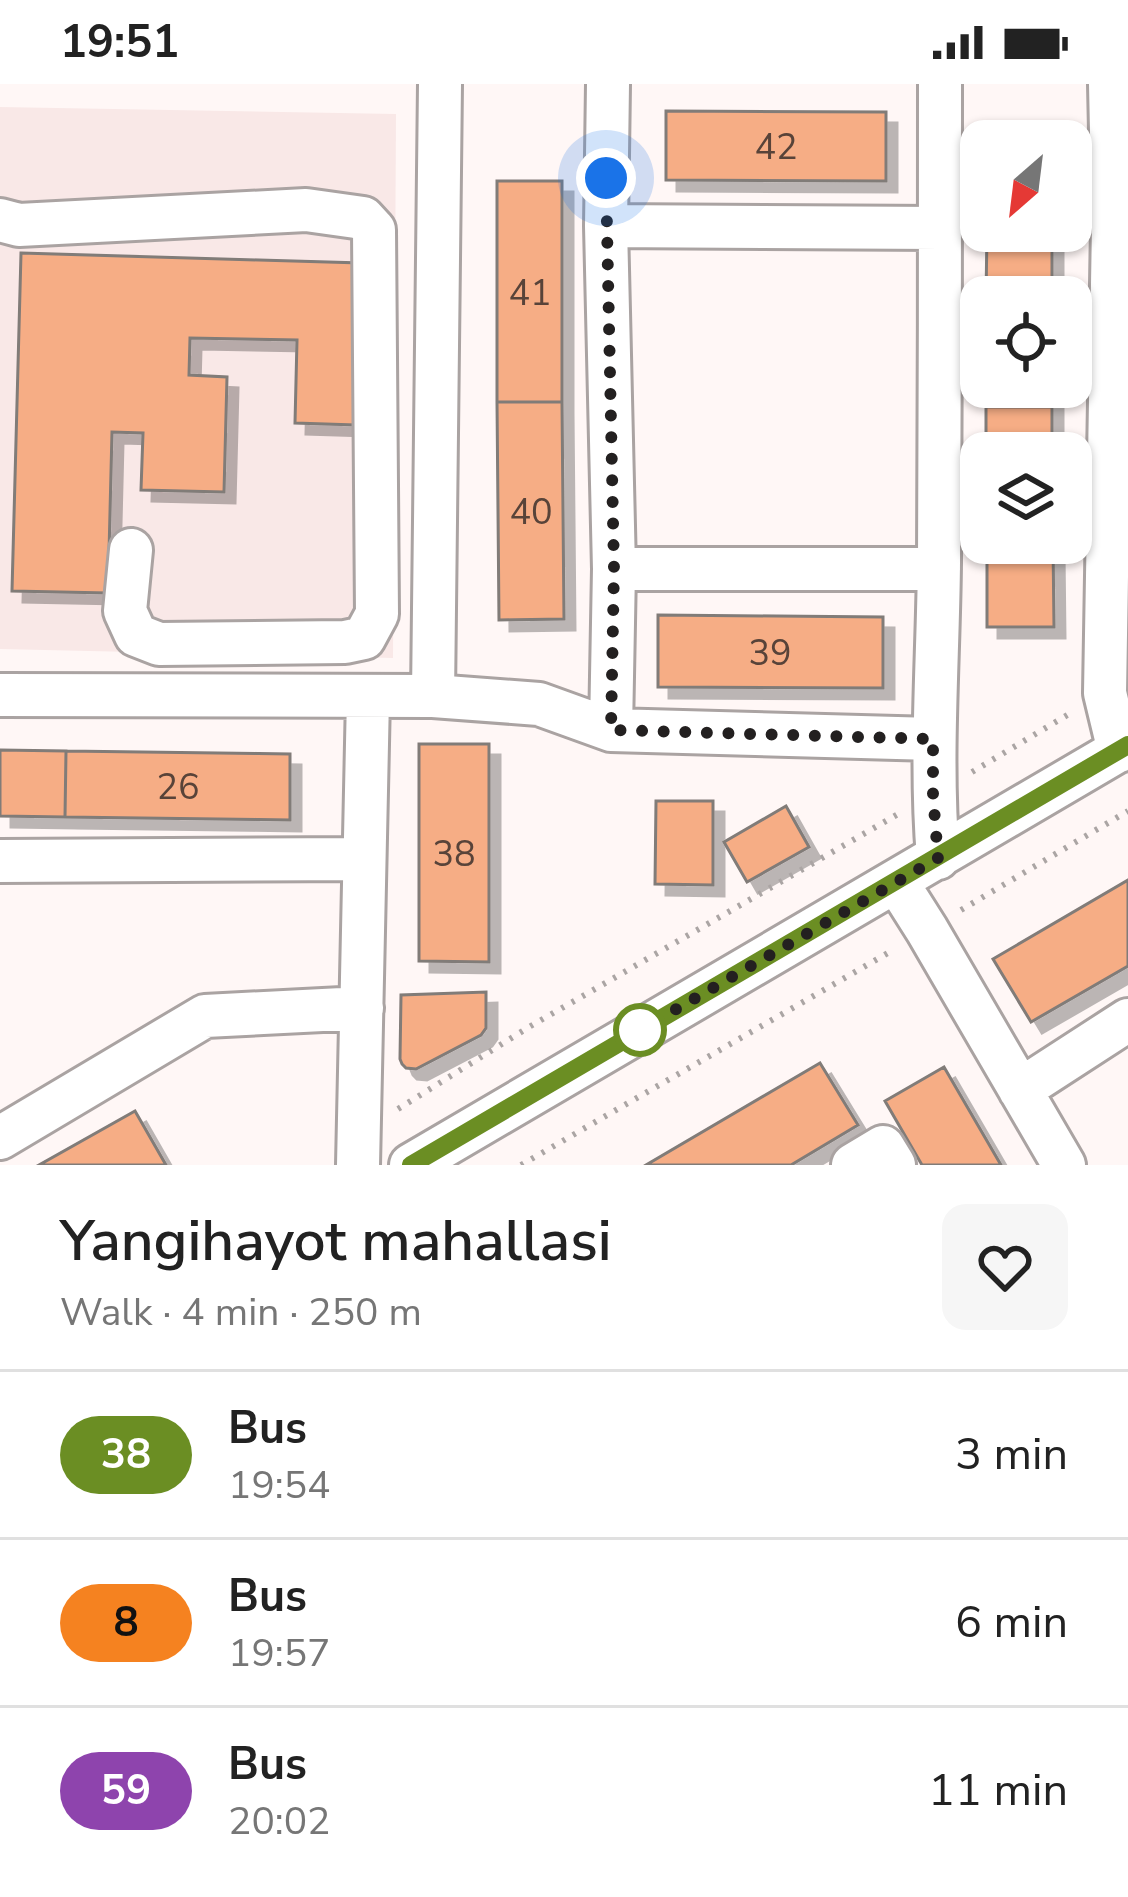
<!DOCTYPE html>
<html lang="en">
<head>
<meta charset="utf-8">
<style>
  body { margin:0; font-family:"Nunito Sans",sans-serif; background:#f6f6f6; color:#222; height:100vh; display:flex; flex-direction:column; font-size:45px; white-space:nowrap }
  * { box-sizing:border-box; margin:0 }
  p { font-size:39px; color:#767676 }
  .icon { flex:none; width:66px; height:66px; fill:none; stroke:currentColor; stroke-width:2; stroke-linecap:round; stroke-linejoin:round }
  .map { position:relative; height:1081px; overflow:hidden }
  .side { display:flex; flex-direction:column; background:#fff; flex:1 }
  .side>* { flex:none }
  .badge { padding:0 24px; border-radius:39px; font-size:42px; line-height:78px }
  .needle { width:78px; rotate:208deg }
  .buttons { position:absolute; left:960px; top:36px; display:grid; gap:24px }
  .buttons a { display:grid; place-items:center; width:132px; height:132px; border-radius:24px; background:#fff; box-shadow:0 3px 9px #0004; font-size:60px }
  .you { position:absolute; width:60px; height:60px; margin:-30px; border:9px solid #fff; border-radius:50%; background:#1a73e8; box-shadow:0 0 0 18px #1a73e833 }
  .map>.badge { position:absolute; translate:-50% -50%; box-shadow:0 0 0 6px #fff }
  .round { display:grid; place-items:center; flex:none; width:126px; height:126px; border-radius:24px; background:#f6f6f6 }
  .headline { display:flex; align-items:center; justify-content:space-between; height:204px; padding:0 60px }
  h1 { font-size:57px; font-weight:600; line-height:90px }
  ul { padding:0; list-style:none }
  li { display:flex; align-items:center; gap:36px; height:168px; padding:0 60px; border-top:3px solid #e0e0e0 }
  li div { flex:1 }
  li b { display:block; font-size:45px }
  li em { font-style:normal }
  li .badge { min-width:132px; font-weight:700; text-align:center }
  .status { display:flex; justify-content:space-between; align-items:center; height:84px; padding:0 60px; background:#fff; direction:ltr }
  .status svg { height:33px; fill:currentColor }
  .map>svg:first-child { display:block }
  .built { fill:#f9e8e7 }
  .building { fill:#f6ad85; stroke:#817b78; stroke-width:3; filter:url(#shadow) }
  .lines { fill:none; stroke-linecap:round; stroke-linejoin:round }
  .minor-casing { stroke:#aaa3a2; stroke-width:48 }
  .path { stroke:#aba5a4; stroke-width:6; stroke-dasharray:3 9; stroke-linecap:butt }
  .minor { stroke:#fff; stroke-width:42 }
  .line-casing { stroke:#fff; stroke-width:27 }
  .line { stroke:#6b8e23; stroke-width:18 }
  .walk { stroke:#232020; stroke-width:12; stroke-dasharray:0 21.6 }
  .stop-dot { fill:#fff; stroke:#6b8e23; stroke-width:6 }
  .labels { text-anchor:middle; stroke-width:9; stroke-linejoin:round; paint-order:stroke }
  .number-label { font-size:36px; fill:#584339 }
</style>
</head>
<body>
<div class="status"><b>19:51</b><svg viewBox="0 0 49 12"><path d="M0 12V9h3v3zM5 12V6h3v6zM10 12V3h3v9zM15 12V0h3v12zM26 1h20v11H26zM47 4h2v5h-2z"/></svg></div>
<div class="map">
<svg width="1128" height="1081" viewBox="0 0 1128 1081">
  <defs>
    <filter id="shadow"><feDropShadow dx="11" dy="11" stdDeviation="0" flood-color="#0004"/></filter>
  </defs>
  <rect width="100%" height="100%" fill="#fff7f6"/>
  <path class="built" d="M0,23L396,30L393,574L0,565Z"/>
  <path class="building" d="M666,27L886,28V97L666,96Z
    M497,97H562V318H497Z
    M987,147H1052V213H986Z
    M21,169L361,179L356,341L295,339L297,256L190,254L189,291L227,293L224,408L141,406L143,349L112,348L108,509L12,507Z
    M986,303H1052V323H986Z
    M497,318H562L564,535L499,536Z
    M986,323H1052V369H986Z
    M987,459H1053L1054,543H987Z
    M658,531L883,533V604L658,603Z
    M419,660H489V878L419,877Z
    M0,666L66,667L65,733L0,732Z
    M66,667L290,670V736L65,733Z
    M656,717H713V801L655,800Z
    M786,722L809,763L747,798L724,758Z
    M1128,796V882L1031,938L993,875Z
    M486,908V944L481,951L416,985L406,984L402,980L400,975L401,911Z
    M820,979L858,1041L791,1081H646Z
    M944,983L1001,1081H922L885,1017Z
    M135,1027L166,1081H39Z"/>
  <g class="lines">
    <defs>
      <path id="minor" d="M608,0L606,142L614,485L611,646
        M1110,0L1113,142L1105,609L1119,667
        M0,136L19,141L306,126L363,134L374,146L377,530L364,554L345,558L159,560L136,551L125,527L131,466
        M606,142L940,144
        M614,485H939
        M0,611L433,612L539,620L611,646L933,655
        M433,612L440,0
        M938,774C930,675 938,578 939,479C940,319 940,160 940,0
        M0,777L364,775
        M896,797L927,846L1064,1081
        M1020,1006L1128,936
        M0,1054L205,932L362,924
        M358,1081L368,613
        M411,1081L1128,661
        M853,1081L883,1063L894,1081"/>
    </defs>
    <use href="#minor" class="minor-casing"/>
    <path class="path" d="M972,688L1069,630
      M961,826L1128,727
      M398,1025L529,943L898,730
      M521,1081L893,866"/>
    <use href="#minor" class="minor"/>
  </g>
  <g class="lines">
    <defs>
      <path id="line" d="M411,1081L1128,661"/>
    </defs>
    <use href="#line" class="line-casing"/>
    <use href="#line" class="line"/>
    <path class="walk" d="M606,94L614,485L611,646L933,655V711L938,774L640,946"/>
  </g>
  <circle class="stop-dot" cx="640" cy="946" r="24"/>
  <g class="labels">
    <g class="number-label">
      <text x="776" y="75">42</text>
      <text x="530" y="221">41</text>
      <text x="531" y="440">40</text>
      <text x="770" y="581">39</text>
      <text x="178" y="715">26</text>
      <text x="454" y="782">38</text>
    </g>
  </g>
</svg>
<div class="buttons">
<a><svg class="needle" viewBox="-14 -14 28 28"><path d="M0-13l5 13h-10z" fill="#e53935"/><path d="M0 13l5-13h-10z" fill="#767676"/></svg></a>
<a><svg class="icon" aria-label="locate" viewBox="0 0 24 24"><circle cx="12" cy="12" r="6"/><path d="M12 2v4M12 18v4M2 12h4M18 12h4"/></svg></a>
<a><svg class="icon" aria-label="layers" viewBox="0 0 24 24"><path d="M12 4l9 5-9 5-9-5zM3 14l9 5 9-5"/></svg></a>
</div>
<div class="you" style="left:606px;top:94px"></div>
</div>
<section class="side">
<div class="headline"><div><h1>Yangihayot mahallasi</h1><p>Walk · 4 min · 250 m</p></div><a class="round"><svg class="icon" aria-label="heart" viewBox="0 0 24 24"><path d="M12 20l-8-8c-3-5 5-10 8-4 3-6 11-1 8 4z"/></svg></a></div>
<ul>
<li><span class="badge" style="background:#6b8e23;color:#fff">38</span><div><b>Bus</b><p>19:54</p></div><em>3 min</em></li>
<li><span class="badge" style="background:#f58220;color:#111">8</span><div><b>Bus</b><p>19:57</p></div><em>6 min</em></li>
<li><span class="badge" style="background:#8e44ad;color:#fff">59</span><div><b>Bus</b><p>20:02</p></div><em>11 min</em></li>
</ul>
</section>
</body>
</html>
